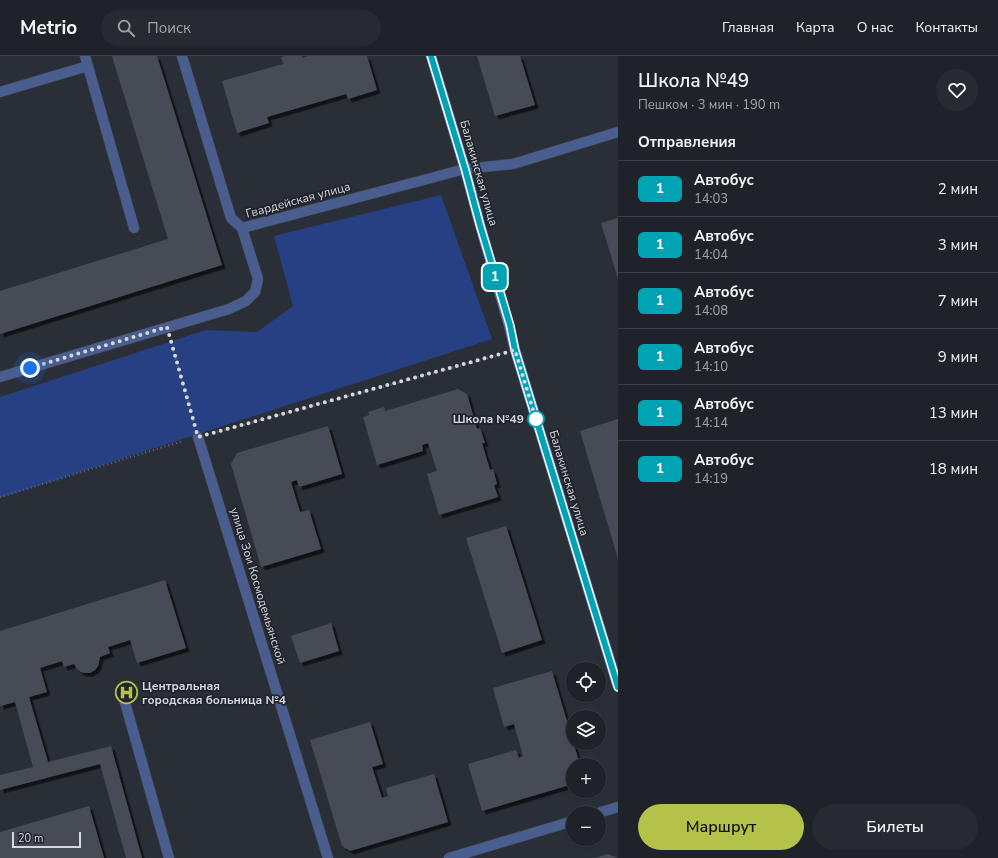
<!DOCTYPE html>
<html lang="ru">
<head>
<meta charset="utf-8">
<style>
  body { margin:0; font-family:"Nunito Sans",sans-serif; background:#282a31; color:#f1f3f6; height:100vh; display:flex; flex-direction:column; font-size:15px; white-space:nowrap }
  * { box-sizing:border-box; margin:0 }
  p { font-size:13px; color:#a2a4a8 }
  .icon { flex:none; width:22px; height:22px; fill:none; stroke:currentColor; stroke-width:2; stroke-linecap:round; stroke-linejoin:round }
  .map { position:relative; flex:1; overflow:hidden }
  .drawer { display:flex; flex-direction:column; background:#202229; width:380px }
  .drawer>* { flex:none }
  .badge { padding:0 8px; border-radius:6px; font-size:14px; line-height:26px }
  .fabs { position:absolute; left:566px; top:606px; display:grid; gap:8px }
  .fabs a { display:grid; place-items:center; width:40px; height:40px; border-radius:50%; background:#202229; box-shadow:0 1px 3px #0004,0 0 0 1px #3d3f46; font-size:20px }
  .scale { position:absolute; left:12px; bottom:10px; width:69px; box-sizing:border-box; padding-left:4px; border:2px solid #d5d8de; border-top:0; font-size:11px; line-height:14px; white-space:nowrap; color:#d5d8de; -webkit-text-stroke:3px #21242d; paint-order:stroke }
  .you { position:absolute; width:20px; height:20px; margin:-10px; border:3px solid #fff; border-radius:50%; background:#1a73e8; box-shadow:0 0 0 6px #1a73e833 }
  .map>.badge { position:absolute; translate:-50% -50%; box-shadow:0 0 0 2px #fff }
  h2 { padding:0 20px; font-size:15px; line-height:36px }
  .round { display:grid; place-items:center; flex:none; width:42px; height:42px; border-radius:21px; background:#282a31 }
  .head { display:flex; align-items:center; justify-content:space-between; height:68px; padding:0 20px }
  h1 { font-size:19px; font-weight:600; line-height:30px }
  .action { display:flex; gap:8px; margin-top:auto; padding:8px 20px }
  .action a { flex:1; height:46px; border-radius:24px; background:#b4c24a; color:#111; font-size:16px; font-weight:600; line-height:46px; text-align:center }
  .action a+a { background:#282a31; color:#f1f3f6 }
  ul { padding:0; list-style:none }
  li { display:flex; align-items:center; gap:12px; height:56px; padding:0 20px; border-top:1px solid #3d3f46 }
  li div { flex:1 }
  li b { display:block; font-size:15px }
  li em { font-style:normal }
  li .badge { min-width:44px; font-weight:700; text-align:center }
  header { display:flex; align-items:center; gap:24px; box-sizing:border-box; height:56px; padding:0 20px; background:#202229; border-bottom:1px solid #3d3f46 }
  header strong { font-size:19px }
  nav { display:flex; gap:22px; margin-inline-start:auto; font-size:14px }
  .search { width:280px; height:36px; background:#282a31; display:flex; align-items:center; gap:10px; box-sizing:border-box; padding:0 14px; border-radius:22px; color:#a2a4a8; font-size:15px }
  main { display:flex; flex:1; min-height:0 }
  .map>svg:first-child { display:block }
  .green { fill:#274083 }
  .building { fill:#474b55; filter:url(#shadow) }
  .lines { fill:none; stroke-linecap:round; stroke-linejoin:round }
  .lane-casing { stroke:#454952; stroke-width:11 }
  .street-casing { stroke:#454952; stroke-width:11 }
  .secondary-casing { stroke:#454952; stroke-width:11 }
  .path { stroke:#5f626a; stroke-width:2.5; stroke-dasharray:1 3; stroke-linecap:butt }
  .lane { stroke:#495e8e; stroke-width:10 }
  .street { stroke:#495e8e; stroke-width:10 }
  .secondary { stroke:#5677c4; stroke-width:10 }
  .line-casing { stroke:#fff; stroke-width:9 }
  .line { stroke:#00a3b4; stroke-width:6 }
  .walk { stroke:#d5d8de; stroke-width:4; stroke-dasharray:0 7.2 }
  .stop-dot { fill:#fff; stroke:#00a3b4; stroke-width:2 }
  .labels { text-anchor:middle; stroke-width:3.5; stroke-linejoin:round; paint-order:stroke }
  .street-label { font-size:12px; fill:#d5d8de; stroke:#21242d }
  .stop-label { font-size:12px; font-weight:bold; fill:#d5d8de; stroke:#21242d; text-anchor:end }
  .poi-label { font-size:12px; font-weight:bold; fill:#d5d8de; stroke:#21242d; text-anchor:start }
</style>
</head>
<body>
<header>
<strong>Metrio</strong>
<div class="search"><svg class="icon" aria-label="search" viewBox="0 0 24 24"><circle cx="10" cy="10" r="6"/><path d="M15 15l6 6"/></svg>Поиск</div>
<nav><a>Главная</a><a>Карта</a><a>О нас</a><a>Контакты</a></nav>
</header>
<main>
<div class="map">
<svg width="618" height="802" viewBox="0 0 618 802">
  <defs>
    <filter id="shadow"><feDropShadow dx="3.5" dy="3.5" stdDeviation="0" flood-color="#0009"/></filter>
  </defs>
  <rect width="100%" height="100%" fill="#2a2e37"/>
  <path class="green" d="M441,139L492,283L0,442V341L206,274L257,276L293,250L274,180Z"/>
  <path class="building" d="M112,0H157L222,209L0,278V235L168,183Z
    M284,0H302V2L308,0H367L377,34L348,43L346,38L267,61L269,67L237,77L222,25L283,8L281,1Z
    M477,0H520L535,49L495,60Z
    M618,162V223L601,167Z
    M458,333L467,338L477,373L480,372L485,387H482L490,414L493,413L497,428L494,429L498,441L439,459L427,418L437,415L428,387L422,389L423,395L377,409L363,361L369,359L368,356L384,351L385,355Z
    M618,363V503L580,375Z
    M328,370L342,418L299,431L297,424L291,426L300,456L309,454L321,493L261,511L231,408L237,397Z
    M506,470L542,584L502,597L466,482Z
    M165,524L186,592L137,607L130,584L108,591L110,597L100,601L98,610L95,614L90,617H85L81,616L77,613L74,608L64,611L62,605L40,612L47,636L29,641L48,706L111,690L142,802H126L100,708L0,734V719L33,711L15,646L0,650V575Z
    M331,567L339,595L300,607L291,580Z
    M552,615L580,709H573V728L482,755L468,708L516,694L519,702L523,700L514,668L504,671L493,632Z
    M370,666L383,708L372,711L382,742L388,740L386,732L434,718L448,766L350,795L342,790L310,684Z
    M89,750L104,802H0V776Z
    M608,798L618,802H595Z"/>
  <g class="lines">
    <defs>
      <path id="lane" d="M85,0L134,172
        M182,0L231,162L242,172
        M0,36L88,10
        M124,643L169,802"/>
      <path id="street" d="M0,321L229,253L246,245L255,236L258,223L242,172L465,113L513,108L618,76
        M198,381L328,802
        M598,757L618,751
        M449,802L573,765"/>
      <path id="secondary" d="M431,0L465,113L480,169L509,269L515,294L618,631"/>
    </defs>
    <use href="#lane" class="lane-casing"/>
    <use href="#street" class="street-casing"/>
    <use href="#secondary" class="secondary-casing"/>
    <path class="path" d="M171,287L194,367
      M213,377L500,299
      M0,441L183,385"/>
    <use href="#lane" class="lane"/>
    <use href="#street" class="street"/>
    <use href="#secondary" class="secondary"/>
  </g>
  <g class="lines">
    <defs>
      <path id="line" d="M431,0L465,113L480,169L510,269L515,294L618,631"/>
    </defs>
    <use href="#line" class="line-casing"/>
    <use href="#line" class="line"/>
    <path class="walk" d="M30,312L167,271L198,381L515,294L537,367L536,363"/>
  </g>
  <defs>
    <symbol id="hospital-ring" viewBox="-11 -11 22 22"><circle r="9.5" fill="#21242d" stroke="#b4c24a" stroke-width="1.5"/><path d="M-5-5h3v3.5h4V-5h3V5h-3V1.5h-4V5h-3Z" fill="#b4c24a"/></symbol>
  </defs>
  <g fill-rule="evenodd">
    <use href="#hospital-ring" x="114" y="624" width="25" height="25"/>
  </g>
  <circle class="stop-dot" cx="536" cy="363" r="8"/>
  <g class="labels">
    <g class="street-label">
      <text transform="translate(479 117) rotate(74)" y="4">Балакинская улица</text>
      <text transform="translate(298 144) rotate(-15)" y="4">Гвардейская улица</text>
      <text transform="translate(569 427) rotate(73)" y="4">Балакинская улица</text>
      <text transform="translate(258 530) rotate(73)" y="4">улица Зои Космодемьянской</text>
    </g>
    <g class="stop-label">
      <text x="524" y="367">Школа №49</text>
    </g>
    <g class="poi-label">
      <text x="142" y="634">Центральная<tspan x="142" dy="14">городская больница №4</tspan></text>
    </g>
  </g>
</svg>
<div class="fabs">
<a><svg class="icon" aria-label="locate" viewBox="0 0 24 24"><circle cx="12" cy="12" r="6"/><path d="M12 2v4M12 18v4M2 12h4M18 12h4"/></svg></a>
<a><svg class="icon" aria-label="layers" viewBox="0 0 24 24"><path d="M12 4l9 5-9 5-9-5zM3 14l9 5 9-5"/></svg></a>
<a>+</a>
<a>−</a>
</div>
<div class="scale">20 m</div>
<div class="you" style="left:30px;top:312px"></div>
<b class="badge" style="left:495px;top:221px;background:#00a3b4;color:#fff">1</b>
</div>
<section class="drawer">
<div class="head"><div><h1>Школа №49</h1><p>Пешком · 3 мин · 190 m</p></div><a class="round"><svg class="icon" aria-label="heart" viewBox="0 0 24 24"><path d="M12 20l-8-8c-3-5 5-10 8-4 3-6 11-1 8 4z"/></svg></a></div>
<h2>Отправления</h2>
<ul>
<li><span class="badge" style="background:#00a3b4;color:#fff">1</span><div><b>Автобус</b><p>14:03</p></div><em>2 мин</em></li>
<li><span class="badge" style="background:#00a3b4;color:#fff">1</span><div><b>Автобус</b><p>14:04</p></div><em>3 мин</em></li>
<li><span class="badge" style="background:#00a3b4;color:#fff">1</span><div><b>Автобус</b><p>14:08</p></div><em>7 мин</em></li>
<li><span class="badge" style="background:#00a3b4;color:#fff">1</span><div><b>Автобус</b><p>14:10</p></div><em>9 мин</em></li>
<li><span class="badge" style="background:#00a3b4;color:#fff">1</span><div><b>Автобус</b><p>14:14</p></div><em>13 мин</em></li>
<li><span class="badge" style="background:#00a3b4;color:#fff">1</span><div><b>Автобус</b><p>14:19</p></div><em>18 мин</em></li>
</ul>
<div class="action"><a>Маршрут</a><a>Билеты</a></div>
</section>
</main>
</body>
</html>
